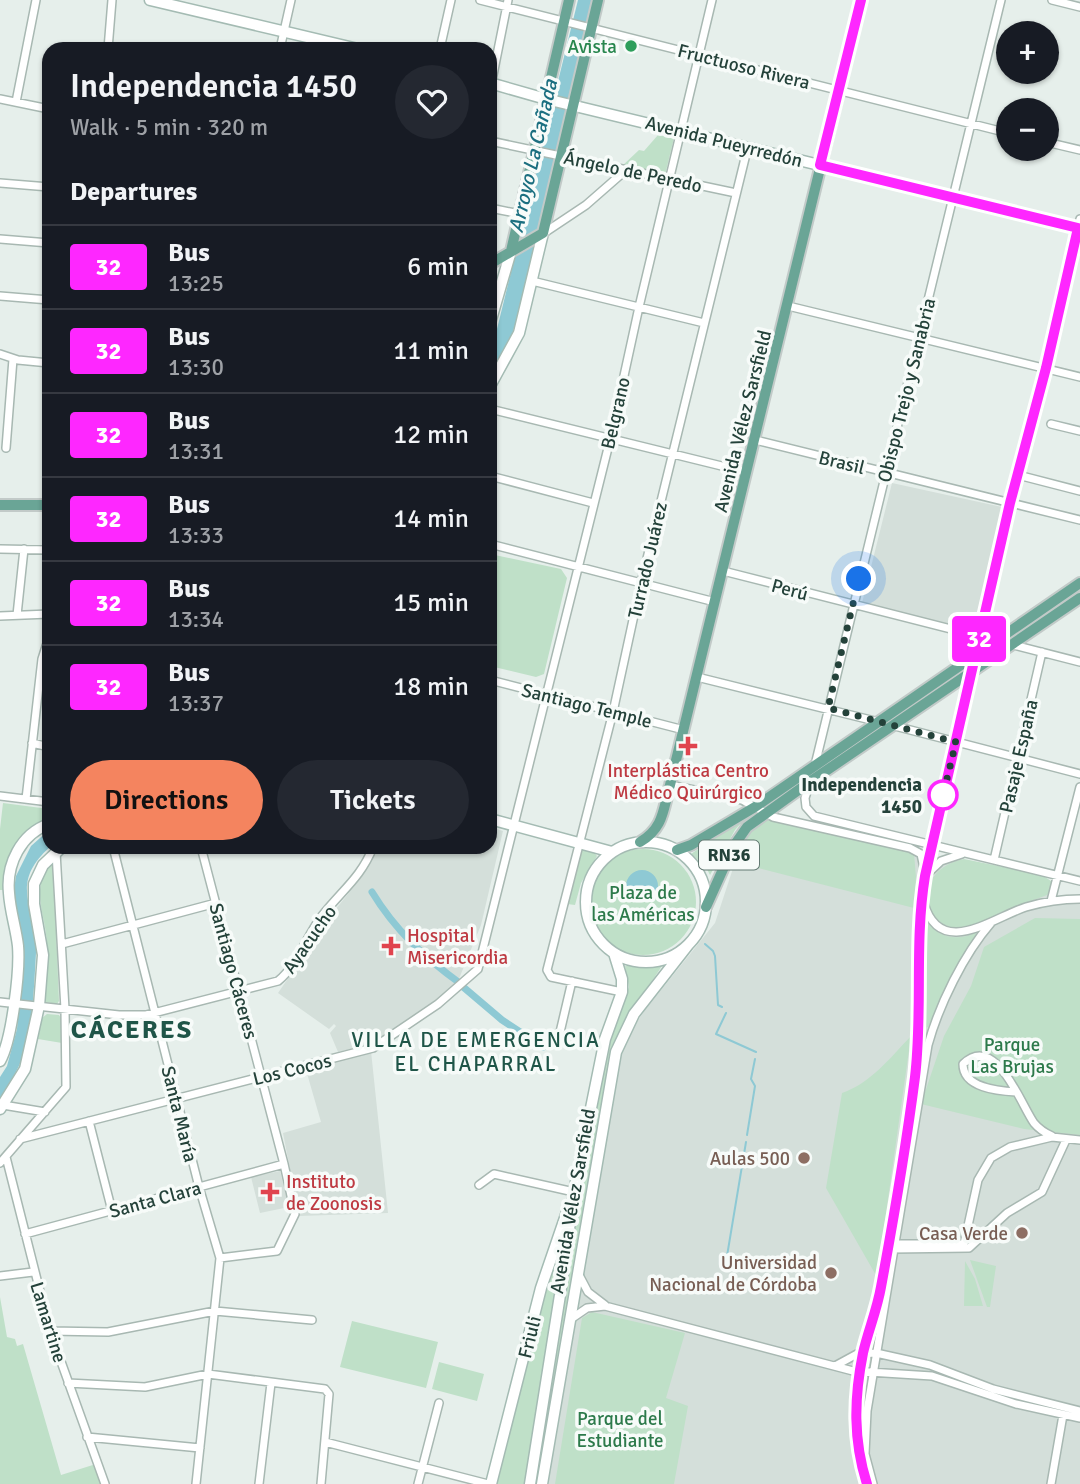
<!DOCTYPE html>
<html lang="en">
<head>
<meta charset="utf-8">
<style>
  body { margin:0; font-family:Signika,sans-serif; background:#242831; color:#f1f3f6; height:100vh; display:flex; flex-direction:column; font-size:26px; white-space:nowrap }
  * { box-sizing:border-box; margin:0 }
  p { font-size:23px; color:#9ea1a6 }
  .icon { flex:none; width:38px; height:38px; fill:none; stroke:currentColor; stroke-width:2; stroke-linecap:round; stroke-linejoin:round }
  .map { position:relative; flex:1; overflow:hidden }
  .details { position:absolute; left:42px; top:42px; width:455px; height:812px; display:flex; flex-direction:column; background:#171b24; border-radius:21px; box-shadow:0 2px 5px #0004 }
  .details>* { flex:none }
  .badge { padding:0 14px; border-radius:5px; font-size:24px; line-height:46px }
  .tools { position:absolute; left:996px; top:21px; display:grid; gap:14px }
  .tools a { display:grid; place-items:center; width:63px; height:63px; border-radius:50%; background:#171b24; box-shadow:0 2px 5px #0004; font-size:35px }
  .you { position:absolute; width:35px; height:35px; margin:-18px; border:5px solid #fff; border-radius:50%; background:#1a73e8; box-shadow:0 0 0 10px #1a73e833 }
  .map>.badge { position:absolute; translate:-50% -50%; box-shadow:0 0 0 4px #fff }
  h2 { padding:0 28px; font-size:26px; line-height:63px }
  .round { display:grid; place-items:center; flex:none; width:74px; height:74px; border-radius:37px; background:#242831 }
  .head { display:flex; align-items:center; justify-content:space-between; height:119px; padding:0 28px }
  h1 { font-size:33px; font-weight:600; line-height:52px }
  .primary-button { display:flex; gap:14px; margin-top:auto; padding:14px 28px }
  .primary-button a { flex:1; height:80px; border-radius:42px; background:#f4845f; color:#111; font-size:28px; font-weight:600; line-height:80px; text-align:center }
  .primary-button a+a { background:#242831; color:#f1f3f6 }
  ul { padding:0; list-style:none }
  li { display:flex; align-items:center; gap:21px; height:84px; padding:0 28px; border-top:2px solid #363941 }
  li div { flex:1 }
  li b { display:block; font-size:26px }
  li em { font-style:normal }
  li .badge { min-width:77px; font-weight:700; text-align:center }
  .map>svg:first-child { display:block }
  .built { fill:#d4dfda }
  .green { fill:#bfe0c8 }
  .water { fill:#8ec9d4 }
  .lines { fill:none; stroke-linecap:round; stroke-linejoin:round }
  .stream { stroke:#8ec9d4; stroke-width:2 }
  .canal { stroke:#8ec9d4; stroke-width:7 }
  .minor-casing { stroke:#a8b8b2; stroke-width:10 }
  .secondary-casing { stroke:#a4bbb3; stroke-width:13 }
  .primary-casing { stroke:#c2cac8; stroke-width:14 }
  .minor { stroke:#fff; stroke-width:7 }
  .secondary { stroke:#fff; stroke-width:10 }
  .primary { stroke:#6aa596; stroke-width:10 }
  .line-casing { stroke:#fff; stroke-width:16 }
  .line { stroke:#fe27ff; stroke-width:10 }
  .walk { stroke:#24423a; stroke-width:7; stroke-dasharray:0 12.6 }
  .leisure-dot { fill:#2e9e5b; stroke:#f7fbf9; stroke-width:2.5 }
  .health-dot { fill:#e0444e; stroke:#f7fbf9; stroke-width:2.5 }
  .stop-dot { fill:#fff; stroke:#fe27ff; stroke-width:3.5 }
  .education-dot { fill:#8d6e63; stroke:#f7fbf9; stroke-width:2.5 }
  .labels { text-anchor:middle; stroke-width:7; stroke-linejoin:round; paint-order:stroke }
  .shield { fill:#f7fbf9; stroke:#637a73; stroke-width:2 }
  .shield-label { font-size:18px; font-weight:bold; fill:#24423a }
  .leisure-label { font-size:19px; fill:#27864d; stroke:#f7fbf9; text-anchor:end }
  .street-label { font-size:19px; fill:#24423a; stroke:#f7fbf9 }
  .health-label { font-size:19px; fill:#be3a42; stroke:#f7fbf9; text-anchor:start }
  .stop-label { font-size:19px; font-weight:bold; fill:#24423a; stroke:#f7fbf9; text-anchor:end }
  .park-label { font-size:19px; fill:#2d7a4b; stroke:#f7fbf9 }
  .education-label { font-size:19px; fill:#785e54; stroke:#f7fbf9; text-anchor:end }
  .water-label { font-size:21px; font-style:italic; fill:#1c6f80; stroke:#f7fbf9 }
  .neighbourhood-label { font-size:21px; letter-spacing:2px; fill:#1f5548; stroke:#f7fbf9 }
  .district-label { font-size:26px; font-weight:bold; letter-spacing:2px; fill:#1f5548; stroke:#f7fbf9 }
</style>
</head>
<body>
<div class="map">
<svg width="1080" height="1484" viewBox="0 0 1080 1484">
  <rect width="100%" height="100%" fill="#e6efeb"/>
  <path class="built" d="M892,483L1002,507L973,632L862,603Z
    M767,820L1047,881L1053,888L1058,903H1080V1484H548L617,1061L630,1032L645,1010L715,923L743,838Z
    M490,827L503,831L481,925L456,986L372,1044L338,1052L330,1033L336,1026L334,1024L329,1029L278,993L335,910L361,878L379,847H490Z
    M371,1051L388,1213L299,1216L283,1133L321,1122L306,1070Z
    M280,1171L289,1207L260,1213L251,1177Z"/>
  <path class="green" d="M658,135L674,138L665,175L622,166L639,150L644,151Z
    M490,554L561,569L567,578L544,674L536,677L490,666Z
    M3,803L49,809V822L24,837L5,890H0V829Z
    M744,817L745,819L735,830L710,875L706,867L691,854Z
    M767,820L914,853L916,877L914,908L739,863L743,838Z
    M590 902a53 53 0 1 1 106 0a53 53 0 1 1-106 0Z
    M583,849L593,851L597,856L581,883L575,905L567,904L580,851Z
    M964,859L1042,875L1051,881V890L1047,895C1026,903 1006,908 987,920C981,923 974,929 967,929C918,931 911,870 964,859Z
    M53,860L59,1001L57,1004L46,1002L44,998C46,979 49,962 47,943C45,911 29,888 53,860Z
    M924,918C937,938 956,942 977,932L928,1027L925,1028L920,1024Z
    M1035,918L1080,919V1135L1024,1129L921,1104L944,1036L971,986L984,947Z
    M664,963L622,1026L610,1056L538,1482L533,1481L604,1053L629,987L625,966H645Z
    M47,1014L59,1015L61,1018L62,1043L38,1039L42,1018Z
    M911,1036L877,1277L826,1188L842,1093C871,1083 890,1058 911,1036Z
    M574,1192L530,1484H491L509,1414Z
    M970,1260L996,1266L990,1307H987Z
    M965,1261L975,1279L983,1306H964Z
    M0,1297L7,1337L15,1339L17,1346L23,1344L61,1475L96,1464L103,1484H0Z
    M592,1312L685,1333L666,1398L688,1406L674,1484H555L582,1318Z
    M352,1321L438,1342L426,1388L340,1367Z
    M439,1362L484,1374L477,1401L432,1389Z"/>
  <path class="water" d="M578,0H595L518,315L510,341L490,371V345L496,333Z
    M49,830L50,847C6,886 39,910 36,953C34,986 33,1024 23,1056C18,1071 8,1085 0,1099V1077L7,1066L17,1029L24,950L15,903L14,889L16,876L31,846Z
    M626 886a16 16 0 1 1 32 0a16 16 0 1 1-32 0Z"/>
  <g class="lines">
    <path class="stream" d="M705,944L713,951L715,956L718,1005L722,1007
      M726,1013L716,1034L756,1052
      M747,1135L755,1086L751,1079L755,1059
      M727,1256L746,1142"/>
    <path class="canal" d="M372,892C395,930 425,958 461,984
      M462,986L502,1020L543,1047"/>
    <defs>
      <path id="minor" d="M480,0L1008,133
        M1052,0L1080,7
        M108,49L112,0
        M280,49L291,0
        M440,49L451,0
        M491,85L508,0
        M0,99L49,109
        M16,102L36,0
        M490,141L736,193
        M1046,142L1080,150
        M0,183L49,187
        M490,208L520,214
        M544,233L586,205L626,170
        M0,239L49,243
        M532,281L704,323
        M0,296L49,300
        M788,306L1080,377
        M0,354L18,360L49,363
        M490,409L746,472
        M1051,424L1080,431
        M755,440L1080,520
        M6,448L13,359
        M1018,475L1080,491
        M490,476L593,503
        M490,544L715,602
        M0,549L49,550
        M723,571L1080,662
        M17,615L24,549
        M0,616L49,614
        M697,677L879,722
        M490,680L684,730
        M891,725L1080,774
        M32,743L49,747
        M815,765L1001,0
        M810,783L805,798L806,807L814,816L1080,881
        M670,785L742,800L773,817L910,848L921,854L924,868
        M0,796L49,802
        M26,799L42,659L49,637
        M113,847L199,1187L220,1258L196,1484
        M201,847L284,1164L295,1214L277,1251L220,1258
        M994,860L1042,652
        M925,876L941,861L962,854
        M1051,901L1080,787
        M924,903C940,960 994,917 1026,907C1043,902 1062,899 1080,899
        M62,944L216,903
        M622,992L551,977L547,970L613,712L641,583L748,146
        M0,1002L119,1015H146L278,981C297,966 306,937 321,917C340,892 361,878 373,847
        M557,1045L572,981
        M1016,1092C998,1091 963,1088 963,1064C996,1033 1020,1103 1034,1123C1039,1129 1045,1133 1052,1136
        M3,1105L45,1112
        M89,1121L112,1211
        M20,1139L373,1048L438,1004L478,969L610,440L639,307L712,0
        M6,1157L50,1331L105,1484
        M0,1163L66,1087L65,1009L56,852
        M479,1185L494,1174L574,1192
        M25,1234L284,1164
        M891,1244H964L978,1180L991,1158L1010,1147L1052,1137L1080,1140
        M892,1249L969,1248L1007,1213L1042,1192L1066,1140
        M579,1275L588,1292L605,1305
        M0,1276L33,1272
        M571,1319L587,1308L605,1306L853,1371L932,1376L1016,1404L1080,1418
        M50,1331L108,1332L215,1311L312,1320
        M835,1366L857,1354L876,1353L930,1365L993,1389L1080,1411
        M68,1383L145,1387L208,1374L325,1389L329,1394L321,1484
        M87,1437L200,1448
        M325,1442L488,1484
        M259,1484L271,1383
        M418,1484L439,1403
        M868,1484L857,1439L856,1405L863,1352L879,1298L888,1249L914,1080L917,983L925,876L1010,503L1046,368L1080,219
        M873,1484L865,1454L867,1411L928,1045C939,1005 964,954 991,923
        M1051,1484L1063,1415"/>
      <path id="secondary" d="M150,0L358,49
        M490,83L546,99L1080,228
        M490,323L511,251
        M490,386L519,333L543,233
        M490,819L612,852
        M586 902a60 60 0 1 1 120 0a60 60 0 1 1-120 0Z
        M0,1061C12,1040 20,971 18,946C16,928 10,911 9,893C6,864 21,834 49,824
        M0,1109L25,1069L39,1006L43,955L34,904V884L43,865L62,847
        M491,1484L541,1288L567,1212
        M530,1484L560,1295L574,1192L605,1039L622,992V979L614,953
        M542,1484L616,1052L634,1014L688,945"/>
      <path id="primary" d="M511,251L569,0
        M490,264L543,233L598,0
        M0,505H49
        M640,842C664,828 663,809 670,785L861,0
        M677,850L691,845L755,807L1080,583
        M706,907L733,847L747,827L811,781L1080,598"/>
    </defs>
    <use href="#minor" class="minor-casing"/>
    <use href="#secondary" class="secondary-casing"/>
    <use href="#primary" class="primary-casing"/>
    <use href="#minor" class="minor"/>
    <use href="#secondary" class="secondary"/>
    <use href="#primary" class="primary"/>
  </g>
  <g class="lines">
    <defs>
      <path id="line" d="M861,0L820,165L1078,228L1046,368L1010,503L925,876C914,943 923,1011 915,1077C906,1147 894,1217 881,1287C877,1310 868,1331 863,1353C854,1398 853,1440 867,1484"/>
    </defs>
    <use href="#line" class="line-casing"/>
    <use href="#line" class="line"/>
    <path class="walk" d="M859,579L828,708L956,742L943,795"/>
  </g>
  <circle class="leisure-dot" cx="631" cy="46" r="7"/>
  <g class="health-dot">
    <path d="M684.5 735.5h7v7h7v7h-7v7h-7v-7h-7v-7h7z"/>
    <path d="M387.5 935.5h7v7h7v7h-7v7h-7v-7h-7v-7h7z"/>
    <path d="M266.5 1181.5h7v7h7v7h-7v7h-7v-7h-7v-7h7z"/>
  </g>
  <circle class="stop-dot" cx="943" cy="795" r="14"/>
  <g class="education-dot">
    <circle cx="804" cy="1158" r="7"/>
    <circle cx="1022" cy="1233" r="7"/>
    <circle cx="831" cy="1273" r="7"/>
  </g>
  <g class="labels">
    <rect class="shield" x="699" y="840.5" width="60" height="29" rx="5"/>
    <g class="shield-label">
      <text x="729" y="861">RN36</text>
    </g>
    <g class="leisure-label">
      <text x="617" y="53">Avista</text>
    </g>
    <g class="street-label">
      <text transform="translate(744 66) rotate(14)" y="7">Fructuoso Rivera</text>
      <text transform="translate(724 141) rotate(14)" y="7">Avenida Pueyrredón</text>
      <text transform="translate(633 171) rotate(12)" y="7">Ángelo de Peredo</text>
      <text transform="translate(906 390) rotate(-76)" y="7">Obispo Trejo y Sanabria</text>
      <text transform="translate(615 413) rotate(-77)" y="7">Belgrano</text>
      <text transform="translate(742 421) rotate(-76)" y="7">Avenida Vélez Sarsfield</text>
      <text transform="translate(842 462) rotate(14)" y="7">Brasil</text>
      <text transform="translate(647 560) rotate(-77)" y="7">Turrado Juárez</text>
      <text transform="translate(790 589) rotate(15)" y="7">Perú</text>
      <text transform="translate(587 705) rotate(14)" y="7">Santiago Temple</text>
      <text transform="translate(1018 756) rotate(-77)" y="7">Pasaje España</text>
      <text transform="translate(309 939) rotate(-55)" y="7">Ayacucho</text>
      <text transform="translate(234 971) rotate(75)" y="7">Santiago Cáceres</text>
      <text transform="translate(292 1069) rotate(-14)" y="7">Los Cocos</text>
      <text transform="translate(180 1114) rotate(76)" y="7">Santa María</text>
      <text transform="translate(155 1199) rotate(-15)" y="7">Santa Clara</text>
      <text transform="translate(572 1201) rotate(-80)" y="7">Avenida Vélez Sarsfield</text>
      <text transform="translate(49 1322) rotate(73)" y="7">Lamartine</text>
      <text transform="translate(529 1337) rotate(-76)" y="7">Friuli</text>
    </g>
    <g class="health-label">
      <text x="688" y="777" text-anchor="middle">Interplástica Centro<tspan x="688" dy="22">Médico Quirúrgico</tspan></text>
      <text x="407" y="942">Hospital<tspan x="407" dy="22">Misericordia</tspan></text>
      <text x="286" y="1188">Instituto<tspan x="286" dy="22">de Zoonosis</tspan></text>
    </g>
    <g class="stop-label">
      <text x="922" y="791">Independencia<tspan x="922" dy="22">1450</tspan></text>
    </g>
    <g class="park-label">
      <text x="643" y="899">Plaza de<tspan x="643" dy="22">las Américas</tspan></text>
      <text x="1012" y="1051">Parque<tspan x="1012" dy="22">Las Brujas</tspan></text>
      <text x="620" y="1425">Parque del<tspan x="620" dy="22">Estudiante</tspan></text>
    </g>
    <g class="education-label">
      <text x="790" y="1165">Aulas 500</text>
      <text x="1008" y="1240">Casa Verde</text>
      <text x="817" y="1269">Universidad<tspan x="817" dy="22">Nacional de Córdoba</tspan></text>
    </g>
    <g class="water-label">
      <text transform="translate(533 156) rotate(-77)" y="7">Arroyo La Cañada</text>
    </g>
    <g class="neighbourhood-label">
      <text x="476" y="1047">VILLA DE EMERGENCIA<tspan x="476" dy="24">EL CHAPARRAL</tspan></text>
    </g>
    <g class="district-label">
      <text x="132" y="1038">CÁCERES</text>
    </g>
  </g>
</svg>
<div class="tools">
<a>+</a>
<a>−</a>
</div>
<div class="you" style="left:859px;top:579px"></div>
<b class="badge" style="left:979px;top:639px;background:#fe27ff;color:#fff">32</b>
<section class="details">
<div class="head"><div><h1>Independencia 1450</h1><p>Walk · 5 min · 320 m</p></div><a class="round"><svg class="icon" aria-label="heart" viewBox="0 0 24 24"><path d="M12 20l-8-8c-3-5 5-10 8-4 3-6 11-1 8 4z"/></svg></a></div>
<h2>Departures</h2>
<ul>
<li><span class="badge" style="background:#fe27ff;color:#fff">32</span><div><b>Bus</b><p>13:25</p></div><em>6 min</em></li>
<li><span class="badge" style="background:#fe27ff;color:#fff">32</span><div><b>Bus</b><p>13:30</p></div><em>11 min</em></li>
<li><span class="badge" style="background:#fe27ff;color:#fff">32</span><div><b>Bus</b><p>13:31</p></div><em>12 min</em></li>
<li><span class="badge" style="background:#fe27ff;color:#fff">32</span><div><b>Bus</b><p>13:33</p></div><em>14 min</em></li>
<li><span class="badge" style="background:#fe27ff;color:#fff">32</span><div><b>Bus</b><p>13:34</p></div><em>15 min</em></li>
<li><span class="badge" style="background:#fe27ff;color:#fff">32</span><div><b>Bus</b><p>13:37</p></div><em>18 min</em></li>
</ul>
<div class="primary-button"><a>Directions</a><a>Tickets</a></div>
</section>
</div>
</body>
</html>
